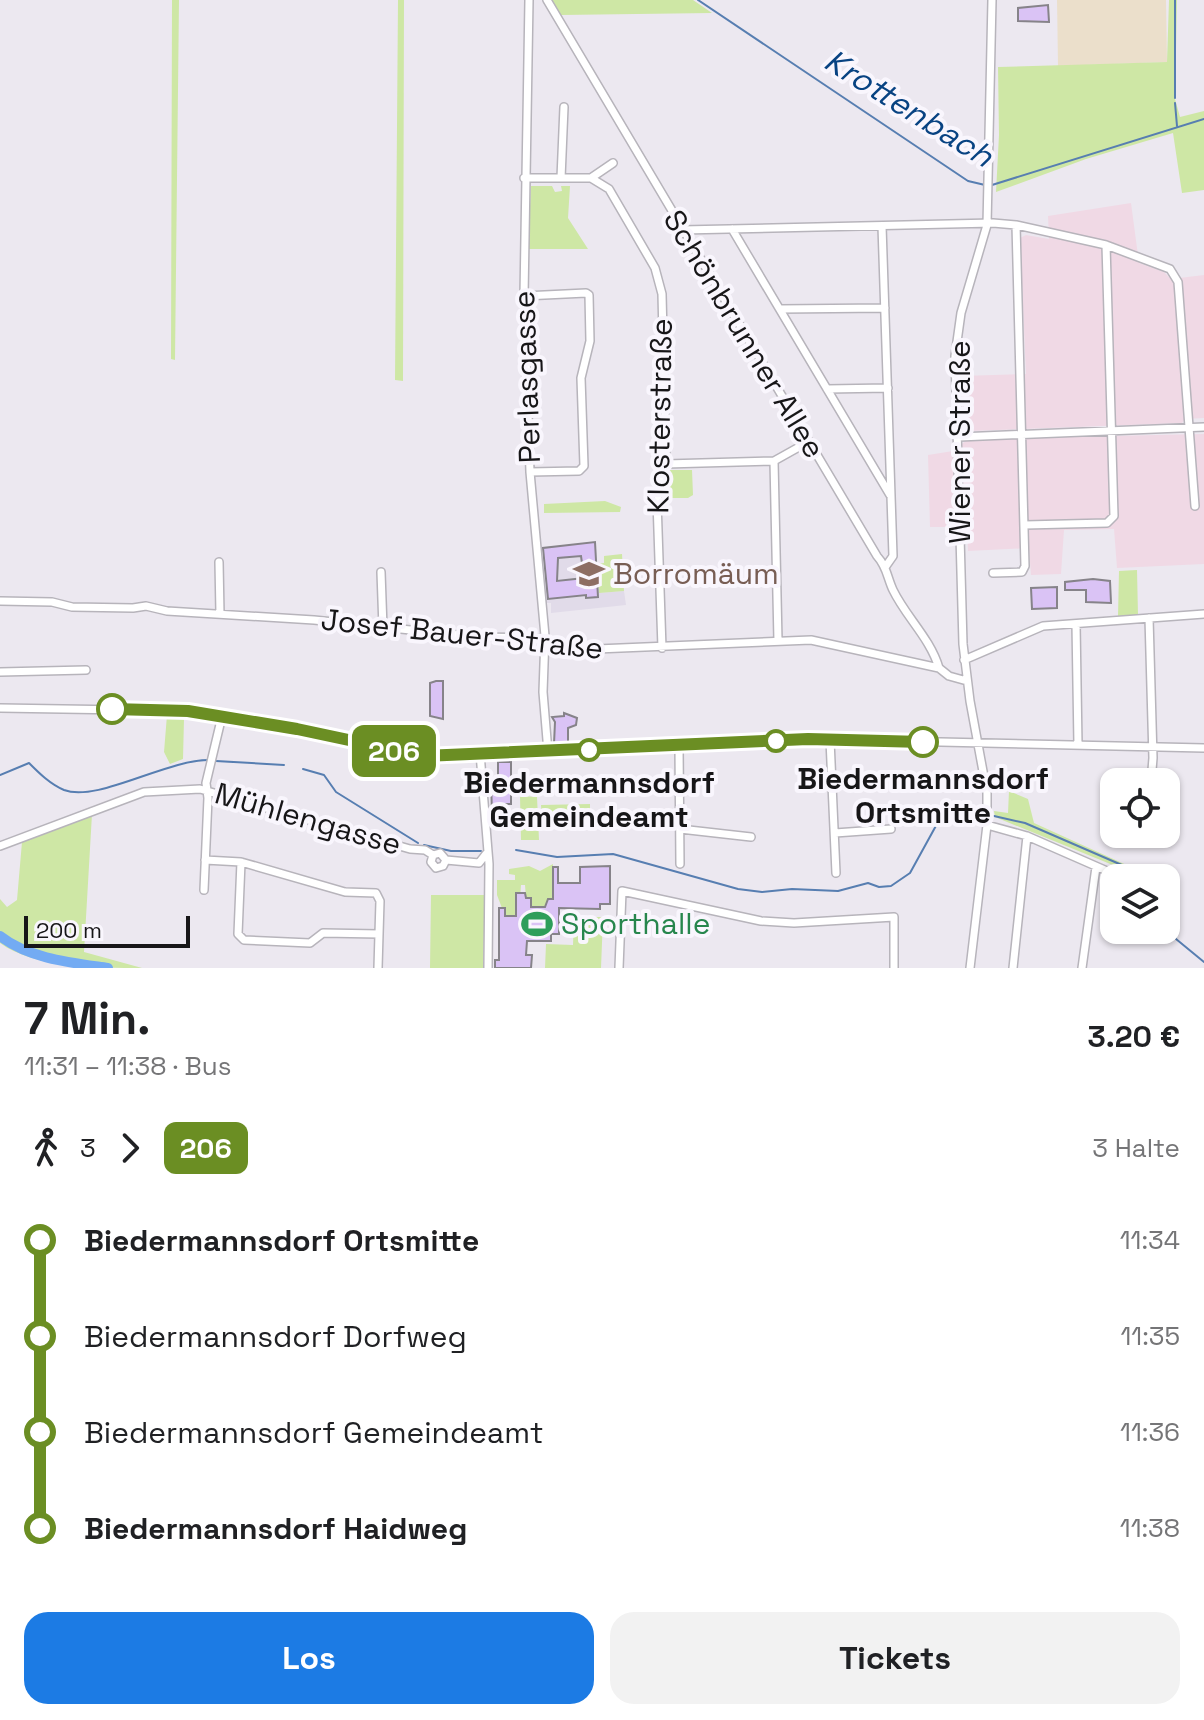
<!DOCTYPE html>
<html lang="de">
<head>
<meta charset="utf-8">
<style>
  body { margin:0; font-family:"Space Grotesk",sans-serif; background:#f2f2f2; color:#202124; height:100vh; display:flex; flex-direction:column; font-size:30px; white-space:nowrap }
  * { box-sizing:border-box; margin:0 }
  p { font-size:26px; color:#757577 }
  .icon { flex:none; width:44px; height:44px; fill:none; stroke:currentColor; stroke-width:2; stroke-linecap:round; stroke-linejoin:round }
  .map { position:relative; height:968px; overflow:hidden }
  .side { display:flex; flex-direction:column; background:#fff; flex:1 }
  .side>* { flex:none }
  .badge { padding:0 16px; border-radius:12px; font-size:28px; line-height:52px }
  .fabs { position:absolute; left:1100px; top:768px; display:grid; gap:16px }
  .fabs a { display:grid; place-items:center; width:80px; height:80px; border-radius:16px; background:#fff; box-shadow:0 2px 6px #0004; font-size:40px }
  .scale { position:absolute; left:24px; bottom:20px; width:166px; box-sizing:border-box; padding-left:8px; border:4px solid #171618; border-top:0; font-size:22px; line-height:28px; white-space:nowrap; color:#171618; -webkit-text-stroke:6px #f9f6fd; paint-order:stroke }
  .map>.badge { position:absolute; translate:-50% -50%; box-shadow:0 0 0 4px #fff }
  .legs { display:flex; align-items:center; gap:12px; height:88px; padding:0 24px; font-size:26px }
  .legs p { margin-inline-start:auto }
  .overview { display:flex; align-items:center; justify-content:space-between; height:136px; padding:0 24px }
  h1 { font-size:44px; font-weight:800; line-height:60px }
  .button { display:flex; gap:16px; margin-top:auto; padding:16px 24px }
  .button a { flex:1; height:92px; border-radius:24px; background:#1c7be4; color:#fff; font-size:32px; font-weight:800; line-height:92px; text-align:center }
  .button a+a { background:#f2f2f2; color:#202124 }
  ul { padding:0 24px; list-style:none }
  li { display:flex; align-items:center; gap:28px; height:96px; font-size:30px }
  li i { display:grid; place-items:center; width:12px; height:100%; margin:0 10px; background:currentColor }
  li i::after { content:''; width:20px; height:20px; margin:-10px; border:6px solid; border-radius:50%; background:#fff }
  li p { margin-inline-start:auto }
  li:first-child i { background:linear-gradient(#0000 50%,currentColor 0) }
  li:last-child i { background:linear-gradient(currentColor 50%,#0000 0) }
  .map>svg:first-child { display:block }
  .commercial { fill:#f0d9e5 }
  .industrial { fill:#ebdfcb }
  .built { fill:#e1dbe9 }
  .green { fill:#cee7a5 }
  .lines { fill:none; stroke-linecap:round; stroke-linejoin:round }
  .stream { stroke:#577eb1; stroke-width:2 }
  .river { stroke:#73abf3; stroke-width:10 }
  .building { fill:#dac3f5; stroke:#868389; stroke-width:2; fill-rule:evenodd }
  .minor-casing { stroke:#b7b4bb; stroke-width:10 }
  .minor { stroke:#fff; stroke-width:7 }
  .line-1-casing { stroke:#fff; stroke-width:18 }
  .line-1 { stroke:#6b8e23; stroke-width:12 }
  .stop-1-dot { fill:#fff; stroke:#6b8e23; stroke-width:4 }
  .labels { text-anchor:middle; stroke-width:8; stroke-linejoin:round; paint-order:stroke }
  .street-label { font-size:30px; fill:#171618; stroke:#f9f6fd }
  .education-label { font-size:30px; fill:#785e54; stroke:#f9f6fd; text-anchor:start }
  .stop-label { font-size:30px; font-weight:bold; fill:#171618; stroke:#f9f6fd }
  .leisure-label { font-size:30px; fill:#27864d; stroke:#f9f6fd; text-anchor:start }
  .water-label { font-size:32px; font-style:italic; fill:#084382; stroke:#f9f6fd }
</style>
</head>
<body>
<div class="map">
<svg width="1204" height="968" viewBox="0 0 1204 968">
  <rect width="100%" height="100%" fill="#ece8f0"/>
  <path class="commercial" d="M1131,203L1139,263L1164,272L1171,279L1204,275V418L1185,419L1182,423L970,431L964,426L961,376L1026,374L1020,238L1026,235L1049,239L1048,216Z
    M1204,434V564L1117,568L1114,529L1064,530L1061,574L1031,575L1029,548L968,551L967,527H930L928,455L953,451L968,439Z"/>
  <path class="industrial" d="M1057,0H1166L1167,62L1058,66Z"/>
  <path class="built" d="M595,543L599,593L624,591L626,605L551,613V603H546L543,548Z"/>
  <path class="green" d="M172,0H179L175,360L171,359Z
    M398,0H404L403,381L395,380Z
    M552,0H693L712,13L561,15Z
    M1169,0H1177L1175,99L1180,117L1204,111V190L1182,193L1173,133L1086,159L996,192L999,135L998,67L1167,62Z
    M531,186H552L555,192L562,191L561,186H570L568,218L588,249H528Z
    M667,470H692L693,495L688,498H665Z
    M605,501L621,507L620,512L544,513V504Z
    M622,554L624,591L599,593L597,564L604,563V556Z
    M1137,570L1138,615L1118,616L1119,571Z
    M167,715L184,719L183,759L170,764L164,752Z
    M1009,791L1028,799L1034,823L1155,878H1138L1125,870L995,817L994,811L1008,813Z
    M520,796L537,797L539,840H521Z
    M590,804V821L542,822L541,805Z
    M92,814L84,952L142,968C98,968 34,968 0,943V899L7,907L17,900L22,842Z
    M553,864V899H548L545,907H531V898H526L525,885H521L517,939L512,916H505L497,895V880H515V875L509,874V869L529,866L540,871Z
    M431,895H485L483,968H430Z
    M574,917H603L601,968H545L546,944L573,945Z"/>
  <g class="lines">
    <path class="stream" d="M698,0L968,181L985,185
      M1175,98V0
      M1175,103L1177,126
      M992,185L1204,119
      M216,761L284,765
      M303,769L324,775L336,792L418,843
      M0,775L29,763C39,773 50,784 64,790C97,803 167,759 210,760
      M994,816L1025,823L1131,869L1143,878
      M424,845L451,851H481
      M516,850L557,857L613,854L738,889L762,892L792,889L838,891L868,883L879,887L891,886L910,873L943,813
      M1166,918L1176,939L1204,962"/>
    <path class="river" d="M0,936C29,959 73,963 108,968"/>
  </g>
  <path class="building" d="M1048,5L1049,22L1018,21V8Z
    M595,542L598,597L586,598V595L548,599L543,548ZM581,556L584,578L557,581L558,558Z
    M1093,579L1110,581L1111,603L1086,602V590H1065V582Z
    M1057,587V608L1032,609L1031,588Z
    M436,681H443V719L430,716V683Z
    M564,713L577,718L576,725L568,728V743L554,744L555,722L552,717L564,716Z
    M498,762H511V804H498V816H492L491,777H498Z
    M610,866V904H600V909L559,908V934H551V941H527L526,955H532L531,968H495V960H499V908H505V916H516V893H525L526,898H531V907H545L548,899H553V867H558V883H580V867Z"/>
  <g class="lines">
    <defs>
      <path id="minor" d="M529,0L524,296L530,472L545,636L543,692L548,752
        M547,0L877,556C887,567 887,577 893,590C906,617 930,638 939,668
        M524,178H591L609,189L655,268L662,294L665,418L666,464L657,501L662,648
        M561,178L564,107
        M591,178L613,163
        M882,226L893,556L886,566
        M732,229L890,495
        M682,230L993,223L1016,225L1106,245L1170,269L1178,282L1195,506
        M524,296L586,293L589,295L590,341L581,378L584,466L579,471L530,472
        M780,309L885,308
        M827,389L888,388
        M959,437L1204,427
        M774,461L778,641
        M666,464L774,461L808,442
        M1025,525L1107,523L1114,516L1106,245
        M219,562L220,614
        M381,572L383,628
        M993,573L1022,572L1025,566L1016,225
        M0,601L52,602L72,607L133,608L146,606L167,611L314,620L478,637L538,638L573,650L811,640L939,668L949,676L967,681
        M1149,618L1153,758L1151,782
        M1076,624L1078,745
        M964,660L1043,626L1204,614
        M0,672L86,670
        M0,708L188,711L321,733L424,756L808,739L1204,748
        M830,740L836,873
        M679,747L680,864
        M480,753L489,864L488,968
        M1113,821H1114
        M987,825L1027,836L1123,878
        M680,829L751,837
        M835,833L891,829
        M0,846L144,792L200,789L410,849L425,850L433,855L440,853L446,860L479,863L486,854
        M433,855L431,862L436,868L443,866L446,860
        M205,860L241,862L345,892L376,893L380,901L379,934L323,933L310,943L244,940L238,934L241,862
        M204,890L208,798L206,783L222,716
        M378,968L379,934
        M619,968L622,891L761,921L794,923L894,917V968
        M970,968L987,825V793L970,701L963,644L955,356L961,313L987,225L992,0
        M1013,968L1027,836
        M1082,968L1096,867"/>
    </defs>
    <use href="#minor" class="minor-casing"/>
    <use href="#minor" class="minor"/>
  </g>
  <g class="lines">
    <defs>
      <path id="line-1" d="M112,709L188,711L297,729L424,756L808,739L923,742"/>
    </defs>
    <use href="#line-1" class="line-1-casing"/>
    <use href="#line-1" class="line-1"/>
  </g>
  <defs>
    <symbol id="school-bare" viewBox="-9 -9 18 18"><path d="M0-5L7-2L0 1L-7-2ZM-4 1L0 2.5L4 1V4Q0 6-4 4Z" fill="#8d6e63" stroke="#f9f6fd" stroke-width="2.5" paint-order="stroke"/></symbol>
    <symbol id="stadium-bare" viewBox="-9 -9 18 18"><path d="M0-5a6.5 5 0 1 0 0 10a6.5 5 0 1 0 0-10ZM-3.5-1.8h7v3.6h-7Z" fill="#2e9e5b" stroke="#f9f6fd" stroke-width="2.5" paint-order="stroke"/></symbol>
  </defs>
  <g fill-rule="evenodd">
    <use href="#school-bare" x="567" y="552" width="44" height="44"/>
    <use href="#stadium-bare" x="515" y="902" width="44" height="44"/>
  </g>
  <g class="stop-1-dot">
    <circle cx="112" cy="709" r="14"/>
    <circle cx="776" cy="741" r="10"/>
    <circle cx="923" cy="742" r="14"/>
    <circle cx="589" cy="750" r="10"/>
  </g>
  <g class="labels">
    <g class="street-label">
      <text transform="translate(744 334) rotate(59)" y="10">Schönbrunner Allee</text>
      <text transform="translate(527 377) rotate(-92)" y="10">Perlasgasse</text>
      <text transform="translate(660 416) rotate(-89)" y="10">Klosterstraße</text>
      <text transform="translate(960 442) rotate(-90)" y="10">Wiener Straße</text>
      <text transform="translate(462 634) rotate(6)" y="10">Josef Bauer-Straße</text>
      <text transform="translate(308 819) rotate(16)" y="10">Mühlengasse</text>
    </g>
    <g class="education-label">
      <text x="613" y="584">Borromäum</text>
    </g>
    <g class="stop-label">
      <text x="923" y="789">Biedermannsdorf<tspan x="923" dy="34">Ortsmitte</tspan></text>
      <text x="589" y="793">Biedermannsdorf<tspan x="589" dy="34">Gemeindeamt</tspan></text>
    </g>
    <g class="leisure-label">
      <text x="561" y="934">Sporthalle</text>
    </g>
    <g class="water-label">
      <text transform="translate(909 108) rotate(32)" y="11">Krottenbach</text>
    </g>
  </g>
</svg>
<div class="fabs">
<a><svg class="icon" aria-label="locate" viewBox="0 0 24 24"><circle cx="12" cy="12" r="6"/><path d="M12 2v4M12 18v4M2 12h4M18 12h4"/></svg></a>
<a><svg class="icon" aria-label="layers" viewBox="0 0 24 24"><path d="M12 4l9 5-9 5-9-5zM3 14l9 5 9-5"/></svg></a>
</div>
<div class="scale">200 m</div>
<b class="badge" style="left:394px;top:751px;background:#6b8e23;color:#fff">206</b>
</div>
<section class="side">
<div class="overview"><div><h1>7 Min.</h1><p>11:31 – 11:38 · Bus</p></div><b>3.20 €</b></div>
<div class="legs"><svg class="icon" aria-label="walk" viewBox="0 0 24 24"><circle cx="13" cy="4" r="2"/><path d="M13 8l-2 6 4 7M11 14l-3 7M7 12l3-4h3l4 4"/></svg>3<svg class="icon" aria-label="forward" viewBox="0 0 24 24"><path d="M9 5l7 7-7 7"/></svg><b class="badge" style="background:#6b8e23;color:#fff">206</b><p>3 Halte</p></div>
<ul>
<li><i style="color:#6b8e23"></i><b>Biedermannsdorf Ortsmitte</b><p>11:34</p></li>
<li><i style="color:#6b8e23"></i><span>Biedermannsdorf Dorfweg</span><p>11:35</p></li>
<li><i style="color:#6b8e23"></i><span>Biedermannsdorf Gemeindeamt</span><p>11:36</p></li>
<li><i style="color:#6b8e23"></i><b>Biedermannsdorf Haidweg</b><p>11:38</p></li>
</ul>
<div class="button"><a>Los</a><a>Tickets</a></div>
</section>
</body>
</html>
